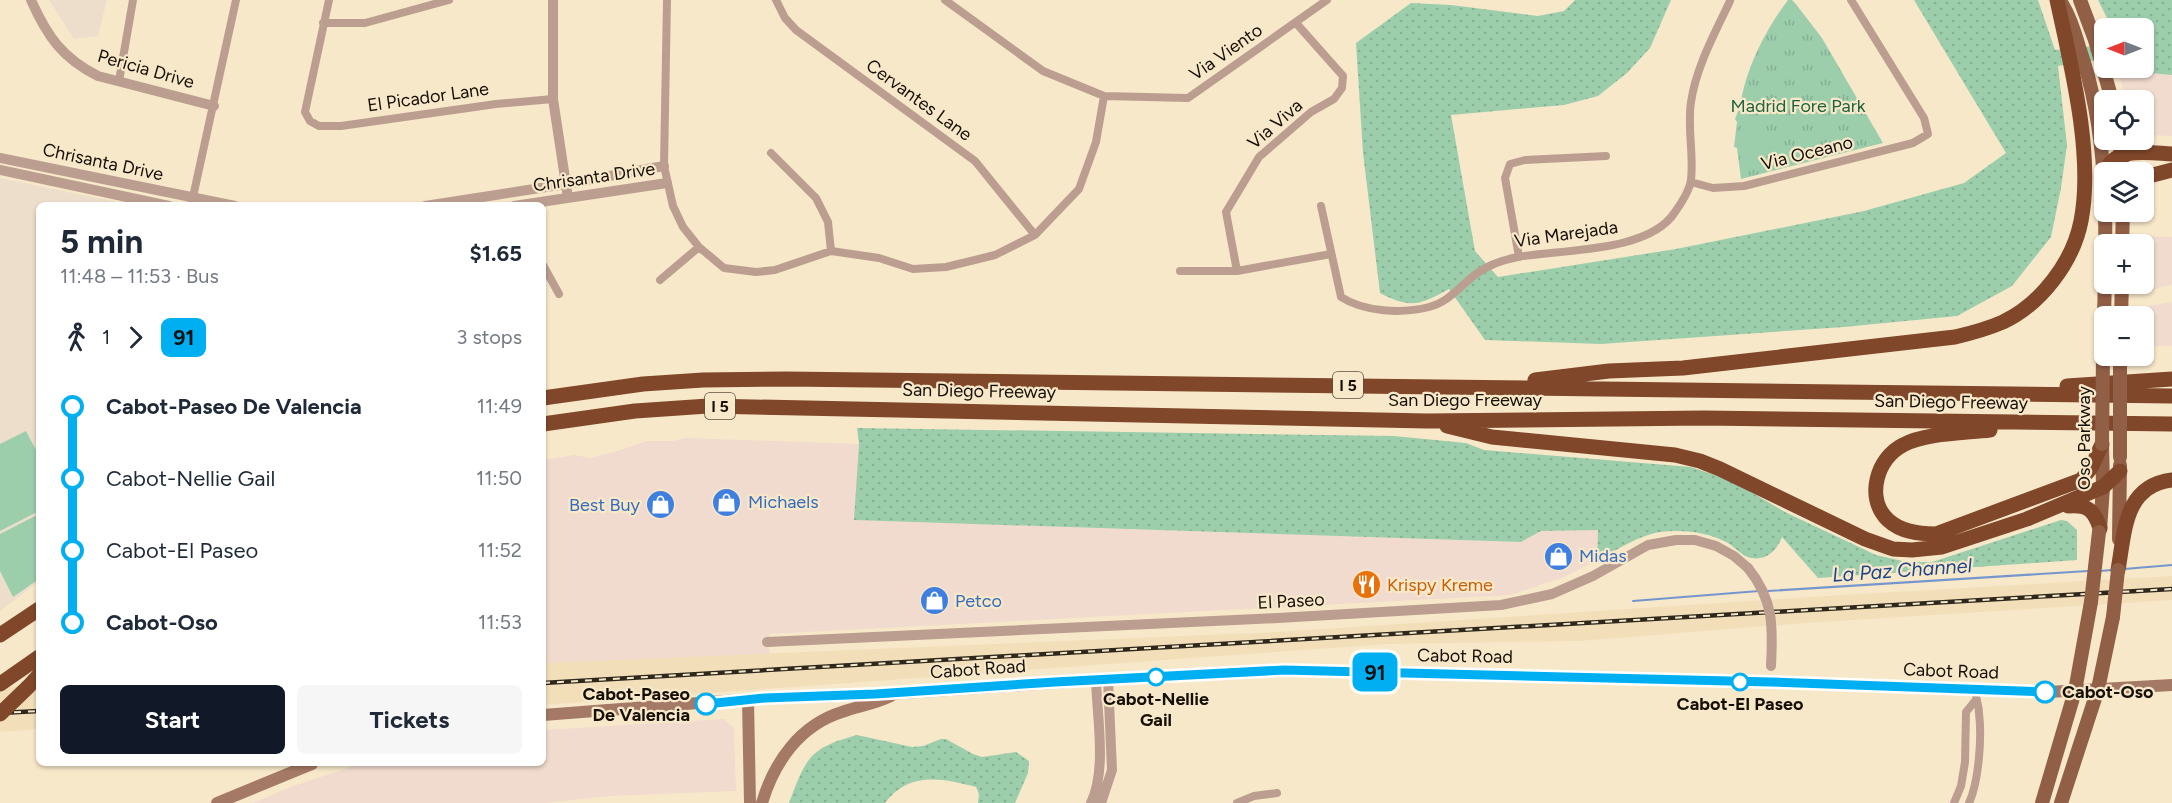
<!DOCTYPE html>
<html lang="en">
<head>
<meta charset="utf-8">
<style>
  body { margin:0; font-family:Figtree,sans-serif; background:#f6f6f7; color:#1f2937; height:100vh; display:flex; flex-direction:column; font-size:22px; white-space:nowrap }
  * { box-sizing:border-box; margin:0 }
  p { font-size:20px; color:#747a83 }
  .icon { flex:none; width:33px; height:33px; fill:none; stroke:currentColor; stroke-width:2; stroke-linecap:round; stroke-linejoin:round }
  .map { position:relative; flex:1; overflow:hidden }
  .panel { position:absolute; left:36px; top:202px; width:510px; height:564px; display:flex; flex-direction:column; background:#fff; border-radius:9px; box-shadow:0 2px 4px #0004 }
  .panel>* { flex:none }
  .badge { padding:0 12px; border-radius:9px; font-size:21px; line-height:39px }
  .needle { width:39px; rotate:270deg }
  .fabs { position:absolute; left:2094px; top:18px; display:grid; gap:12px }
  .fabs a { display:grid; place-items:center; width:60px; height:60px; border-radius:9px; background:#fff; box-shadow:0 2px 4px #0004; font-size:30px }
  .map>.badge { position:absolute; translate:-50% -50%; box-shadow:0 0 0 3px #fff }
  .legs { display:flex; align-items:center; gap:9px; height:66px; padding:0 24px; font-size:20px }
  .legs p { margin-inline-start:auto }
  .summary { display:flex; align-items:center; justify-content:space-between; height:102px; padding:0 24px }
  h1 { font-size:33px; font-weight:700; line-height:45px }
  .primary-button { display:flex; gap:12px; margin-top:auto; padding:12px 24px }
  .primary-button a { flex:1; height:69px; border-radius:9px; background:#111827; color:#fff; font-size:24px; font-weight:700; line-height:69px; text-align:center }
  .primary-button a+a { background:#f6f6f7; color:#1f2937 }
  ul { padding:0 24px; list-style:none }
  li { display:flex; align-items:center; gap:21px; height:72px; font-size:22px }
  li i { display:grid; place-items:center; width:9px; height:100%; margin:0 8px; background:currentColor }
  li i::after { content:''; width:15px; height:15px; margin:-8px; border:4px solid; border-radius:50%; background:#fff }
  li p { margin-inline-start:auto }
  li:first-child i { background:linear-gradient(#0000 50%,currentColor 0) }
  li:last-child i { background:linear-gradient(currentColor 50%,#0000 0) }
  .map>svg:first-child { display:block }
  .commercial { fill:#f1dbce }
  .built { fill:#f2deb9 }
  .education { fill:#eddecb }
  .grass { fill:url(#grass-dots) }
  .park { fill:url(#park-tufts) }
  .pitch { fill:#9cceac }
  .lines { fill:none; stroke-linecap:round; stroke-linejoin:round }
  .stream { stroke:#7596cd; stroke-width:2 }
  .minor { stroke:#bc9e91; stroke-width:8 }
  .tertiary { stroke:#bc9e91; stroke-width:10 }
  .secondary { stroke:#a47965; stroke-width:12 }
  .primary { stroke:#915e46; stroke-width:14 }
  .motorway { stroke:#81472a; stroke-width:15 }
  .rail-casing { stroke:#2e271b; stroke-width:4.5 }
  .rail { stroke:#f8e8ca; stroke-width:2; stroke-dasharray:7; stroke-linecap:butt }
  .tertiary-bridge { stroke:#bc9e91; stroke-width:10 }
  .primary-bridge { stroke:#915e46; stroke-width:14 }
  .motorway-bridge { stroke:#81472a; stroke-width:15 }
  .line-1-casing { stroke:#fff; stroke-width:14 }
  .line-1 { stroke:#00aff2; stroke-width:9 }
  .stop-1-dot { fill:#fff; stroke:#00aff2; stroke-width:3 }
  .labels { text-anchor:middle; stroke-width:4.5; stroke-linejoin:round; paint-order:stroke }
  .shield { fill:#f8e8ca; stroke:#595040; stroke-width:1.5 }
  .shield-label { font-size:16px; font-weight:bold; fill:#150f05 }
  .street-label { font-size:18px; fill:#150f05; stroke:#f8e8ca }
  .park-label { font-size:18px; fill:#1c633b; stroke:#f8e8ca }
  .shop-label { font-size:18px; fill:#366cbe; stroke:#f8e8ca; text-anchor:start }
  .food-label { font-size:18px; fill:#c56008; stroke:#f8e8ca; text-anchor:start }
  .stop-label { font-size:18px; font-weight:bold; fill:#150f05; stroke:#f8e8ca }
  .water-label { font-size:20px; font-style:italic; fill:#1d4486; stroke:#f8e8ca }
</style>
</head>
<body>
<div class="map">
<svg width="2172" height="803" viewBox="0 0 2172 803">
  <defs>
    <pattern id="grass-dots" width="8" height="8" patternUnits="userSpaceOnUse" patternTransform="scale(1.5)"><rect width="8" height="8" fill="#9cceac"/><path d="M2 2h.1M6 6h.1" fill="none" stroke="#86b092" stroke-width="1.8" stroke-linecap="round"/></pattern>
    <pattern id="park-tufts" width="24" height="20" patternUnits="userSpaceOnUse" patternTransform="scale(1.5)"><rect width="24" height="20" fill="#9cceac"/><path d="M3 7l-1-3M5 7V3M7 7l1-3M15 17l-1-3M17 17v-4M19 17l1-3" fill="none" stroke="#86b092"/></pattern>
  </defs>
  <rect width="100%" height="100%" fill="#f8e8ca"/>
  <path class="commercial" d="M2118,68H2141L2150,73L2172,75V136L2144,135V100H2126Z
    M2137,236L2172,237V284L2149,291H2136V284H2144V244H2137Z
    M2172,302V346H2144V316H2136V308Z
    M687,438L860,444L855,520L1521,542L1541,531L1598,530L1597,560L1564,577L1511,595L769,634L770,660L543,667V460L575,455L590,458L621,450L646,441H673Z
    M724,719L734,728L736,791L610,796L545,803H253L293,786L360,764H543V730Z"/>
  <path class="built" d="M2172,576V600L1805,623L1579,641L1387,644L543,705V663L1276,632L1842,595Z
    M39,685V729L0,732V687Z"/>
  <path class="education" d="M49,0H107L98,36L74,39Z
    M0,178L132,205L39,206V581L0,611Z"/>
  <path class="grass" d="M1575,0H1671L1650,48L1627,73L1598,96L1564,105L1451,115L1475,251L1498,277L1676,249L1864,211L1964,183L2006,153L1914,0H2038L2055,50L2104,45V59L2058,66L2067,145L2061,188L2051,237L2012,286L1957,316L1844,327L1601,344L1485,340L1449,289C1420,305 1410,309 1380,293L1363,153L1356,43L1411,3L1451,5L1538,16L1564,11Z
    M2098,0H2172V75L2150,73L2141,68H2144V28H2112Z
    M857,428L1394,436L1466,443L1484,450L1691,467L1730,480L1785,512L1876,555L1907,562H1932L2061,520L2067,521L2077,530V560L1818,578L1782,537C1777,550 1767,561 1751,558C1743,557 1735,547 1728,543C1709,532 1681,529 1660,532C1639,535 1616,551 1597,560L1598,530L1541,531L1521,542L854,520L859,444Z
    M857,735L912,747L923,746L941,739H946L973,754L982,757L1016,752L1029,761L1028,773L1015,803H978L979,794L976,787C942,778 909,771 885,803H789C806,758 809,748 857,735Z"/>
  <path class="park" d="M1788,0H1792L1795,3L1822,38L1883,143L1741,179L1737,148L1734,147L1737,122L1735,119C1740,108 1741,99 1744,87C1752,57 1769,25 1788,0Z"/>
  <path class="pitch" d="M1745 145a9 9 0 1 1 18 0a9 9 0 1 1-18 0Z
    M26,431L39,456V511L0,531V444Z
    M39,514V579L13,597L0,571V534Z"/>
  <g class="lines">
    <path class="stream" d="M2124,569L2172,565
      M2100,571L2112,570
      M1768,591L2088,571
      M1633,601L1759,591"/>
    <path class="minor" d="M329,0L305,112L310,121L319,126H341L496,104L553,99
      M667,0L664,166L673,206L683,227L699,247L724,268L756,272L775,270L831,251L879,258L913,269L946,267L995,255L1035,235L1079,189L1096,142L1104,96
      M776,0L785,18L796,30L975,161L1035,235
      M945,0L1043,71L1104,96L1188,98L1327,0
      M323,23H365L449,0
      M119,81L133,0
      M771,153L816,198L828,222L831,251
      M1691,182L1713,188L1744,186L1913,143L1928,134L1924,118L1851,0
      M191,206L236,0
      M1321,206L1341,297C1364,312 1402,314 1429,307C1449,302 1460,286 1476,274C1489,264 1502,260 1518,257C1561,249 1649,253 1675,212C1681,204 1690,189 1691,180C1694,154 1687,128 1691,102C1696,67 1715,33 1730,1
      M1519,257L1505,178L1510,164L1525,160L1606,156
      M543,265L559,294
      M1180,271H1237L1331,254
      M1237,271L1226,212L1259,157L1311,112L1334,99L1342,88L1343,76L1296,23
      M660,280L699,247
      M1237,803L1254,796L1277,793
      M1954,803L1961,786L1965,762L1966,712L1975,701
      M1969,803C1979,781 1982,737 1979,713C1979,704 1975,699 1976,690"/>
    <path class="tertiary" d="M31,0C47,36 62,58 98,76L214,106
      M553,0V99L568,198
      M0,158L235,206
      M0,170L169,206
      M425,206L566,184L664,166
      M514,206L667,183
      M767,642L1278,618L1501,605L1552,594L1593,576L1648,545L1676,540H1695L1716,546L1734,556L1748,568
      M1091,803C1107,770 1097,717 1096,680
      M1101,803L1112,770L1108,679"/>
    <path class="secondary" d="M748,700L750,803
      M543,715L765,698L875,695L1096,680L1284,670L1771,682L2048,692L2172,685
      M217,803L312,764
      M762,803C774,762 800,725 842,712C859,706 875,704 891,696"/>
    <path class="primary" d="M2080,0L2095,40L2112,100
      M2062,4C2070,17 2075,33 2079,47C2114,146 2105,253 2103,356
      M2119,140L2123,172
      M2122,244L2123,212
      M2121,316L2122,284
      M2100,530L2103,487L2102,444
      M2119,539L2120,465
      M2042,803L2075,691L2091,602
      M2061,803L2098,689L2113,617"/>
    <path class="motorway" d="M2105,172C2115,146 2149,153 2172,154
      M2144,182L2149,176L2172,170
      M2123,215L2125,212
      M1535,380L1609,371L1683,368L1955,337C1972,333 1987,329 2003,322C2041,304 2073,262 2081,221C2094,155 2071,65 2057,0
      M2067,386L2172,379
      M543,398L643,384L703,380L786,379L2172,396
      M543,424L635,411L708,406L1427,421L1704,418L2172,424
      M1447,426L1492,437L1675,455L1700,461L1720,469L1865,539L1893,549L1912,550L1942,547L2027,519L2103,487L2120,471
      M1990,430C1965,433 1925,433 1903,445C1877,458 1865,498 1888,520C1901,532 1919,534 1936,534L2081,480L2091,468L2102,444
      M2068,506C2087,504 2094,510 2100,528
      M2118,570C2125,531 2124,486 2172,480
      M0,635L39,609
      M0,684L39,657
      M28,687L39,675"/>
    <defs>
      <path id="rail" d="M543,683L2172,589
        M0,713L39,711"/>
    </defs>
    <use href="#rail" class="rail-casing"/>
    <use href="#rail" class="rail"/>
    <path class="tertiary-bridge" d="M1748,568C1774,600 1773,627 1771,666"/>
    <path class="primary-bridge" d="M2102,444L2103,356
      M2120,457V356
      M2091,602L2099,532
      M2113,617L2118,570"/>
    <path class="motorway-bridge" d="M0,714L28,687"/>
  </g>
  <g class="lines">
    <defs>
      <path id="line-1" d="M706,704L765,698L875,694L1055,682L1284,670L1771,682L2045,692"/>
    </defs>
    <use href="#line-1" class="line-1-casing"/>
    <use href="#line-1" class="line-1"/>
  </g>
  <defs>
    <symbol id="shop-disc" viewBox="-11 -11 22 22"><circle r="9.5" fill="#3f7fe0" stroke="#f8e8ca"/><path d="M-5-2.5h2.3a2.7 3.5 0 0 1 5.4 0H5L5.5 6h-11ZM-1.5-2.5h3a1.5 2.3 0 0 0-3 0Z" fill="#fff"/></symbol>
    <symbol id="restaurant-disc" viewBox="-11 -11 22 22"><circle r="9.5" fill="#e8710a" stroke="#f8e8ca"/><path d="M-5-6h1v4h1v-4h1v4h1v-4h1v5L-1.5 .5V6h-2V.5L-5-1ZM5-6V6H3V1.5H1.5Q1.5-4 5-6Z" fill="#fff"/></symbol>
  </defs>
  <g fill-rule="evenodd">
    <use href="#shop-disc" x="710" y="486" width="33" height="33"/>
    <use href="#shop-disc" x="644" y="488" width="33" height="33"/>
    <use href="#shop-disc" x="1542" y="540" width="33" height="33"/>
    <use href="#restaurant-disc" x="1350" y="568" width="33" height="33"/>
    <use href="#shop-disc" x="918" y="584" width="33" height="33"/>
  </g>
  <g class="stop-1-dot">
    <circle cx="1156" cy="677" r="8"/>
    <circle cx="1740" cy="682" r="8"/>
    <circle cx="2045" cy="692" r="10"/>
    <circle cx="706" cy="704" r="10"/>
  </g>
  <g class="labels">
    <g class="shield">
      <rect x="1333" y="372" width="30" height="26" rx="4.5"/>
      <rect x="705" y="393" width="30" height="26" rx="4.5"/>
    </g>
    <g class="shield-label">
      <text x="1348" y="391">I 5</text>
      <text x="720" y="412">I 5</text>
    </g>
    <g class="street-label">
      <text transform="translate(1226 52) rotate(-35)" y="6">Via Viento</text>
      <text transform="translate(146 69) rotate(16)" y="6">Pericia Drive</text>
      <text transform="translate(428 97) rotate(-8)" y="6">El Picador Lane</text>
      <text transform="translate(919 100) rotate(36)" y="6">Cervantes Lane</text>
      <text transform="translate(1275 124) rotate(-41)" y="6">Via Viva</text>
      <text transform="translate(1807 153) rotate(-14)" y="6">Via Oceano</text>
      <text transform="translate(103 162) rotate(12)" y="6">Chrisanta Drive</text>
      <text transform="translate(594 177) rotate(-8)" y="6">Chrisanta Drive</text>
      <text transform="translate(1566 234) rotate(-8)" y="6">Via Marejada</text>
      <text transform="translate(979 391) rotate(1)" y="6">San Diego Freeway</text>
      <text x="1465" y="406">San Diego Freeway</text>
      <text transform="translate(1951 402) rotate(1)" y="6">San Diego Freeway</text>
      <text transform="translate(2084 438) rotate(-90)" y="6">Oso Parkway</text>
      <text transform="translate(1291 601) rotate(-3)" y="6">El Paseo</text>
      <text transform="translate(1465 656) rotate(1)" y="6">Cabot Road</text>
      <text transform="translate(978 669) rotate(-4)" y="6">Cabot Road</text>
      <text transform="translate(1951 671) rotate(2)" y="6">Cabot Road</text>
    </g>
    <g class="park-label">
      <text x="1798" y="112">Madrid Fore Park</text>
    </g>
    <g class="shop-label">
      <text x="748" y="508">Michaels</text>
      <text x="640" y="511" text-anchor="end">Best Buy</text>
      <text x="1579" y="562">Midas</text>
      <text x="955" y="607">Petco</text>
    </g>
    <g class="food-label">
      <text x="1387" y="591">Krispy Kreme</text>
    </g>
    <g class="stop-label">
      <text x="2062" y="698" text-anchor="start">Cabot-Oso</text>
      <text x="690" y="700" text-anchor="end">Cabot-Paseo<tspan x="690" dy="21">De Valencia</tspan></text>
      <text x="1156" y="705">Cabot-Nellie<tspan x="1156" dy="21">Gail</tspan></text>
      <text x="1740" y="710">Cabot-El Paseo</text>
    </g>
    <g class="water-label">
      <text transform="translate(1902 570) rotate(-4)" y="7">La Paz Channel</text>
    </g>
  </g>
</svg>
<div class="fabs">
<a><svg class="needle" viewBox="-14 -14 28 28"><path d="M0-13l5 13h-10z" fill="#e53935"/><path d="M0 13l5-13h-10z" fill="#747a83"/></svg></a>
<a><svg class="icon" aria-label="locate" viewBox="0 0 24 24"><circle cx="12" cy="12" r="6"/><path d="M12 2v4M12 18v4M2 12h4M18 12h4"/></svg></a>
<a><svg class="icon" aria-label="layers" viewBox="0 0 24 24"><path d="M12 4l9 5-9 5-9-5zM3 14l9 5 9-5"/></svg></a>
<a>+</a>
<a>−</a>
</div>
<b class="badge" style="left:1375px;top:672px;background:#00aff2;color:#111">91</b>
<section class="panel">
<div class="summary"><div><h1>5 min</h1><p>11:48 – 11:53 · Bus</p></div><b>$1.65</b></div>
<div class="legs"><svg class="icon" aria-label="walk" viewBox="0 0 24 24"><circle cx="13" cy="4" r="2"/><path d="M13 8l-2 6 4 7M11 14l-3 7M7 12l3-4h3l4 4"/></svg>1<svg class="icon" aria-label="forward" viewBox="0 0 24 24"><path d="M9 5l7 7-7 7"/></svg><b class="badge" style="background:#00aff2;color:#111">91</b><p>3 stops</p></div>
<ul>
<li><i style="color:#00aff2"></i><b>Cabot-Paseo De Valencia</b><p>11:49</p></li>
<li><i style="color:#00aff2"></i><span>Cabot-Nellie Gail</span><p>11:50</p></li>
<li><i style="color:#00aff2"></i><span>Cabot-El Paseo</span><p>11:52</p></li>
<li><i style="color:#00aff2"></i><b>Cabot-Oso</b><p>11:53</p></li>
</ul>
<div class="primary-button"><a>Start</a><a>Tickets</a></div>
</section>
</div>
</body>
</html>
